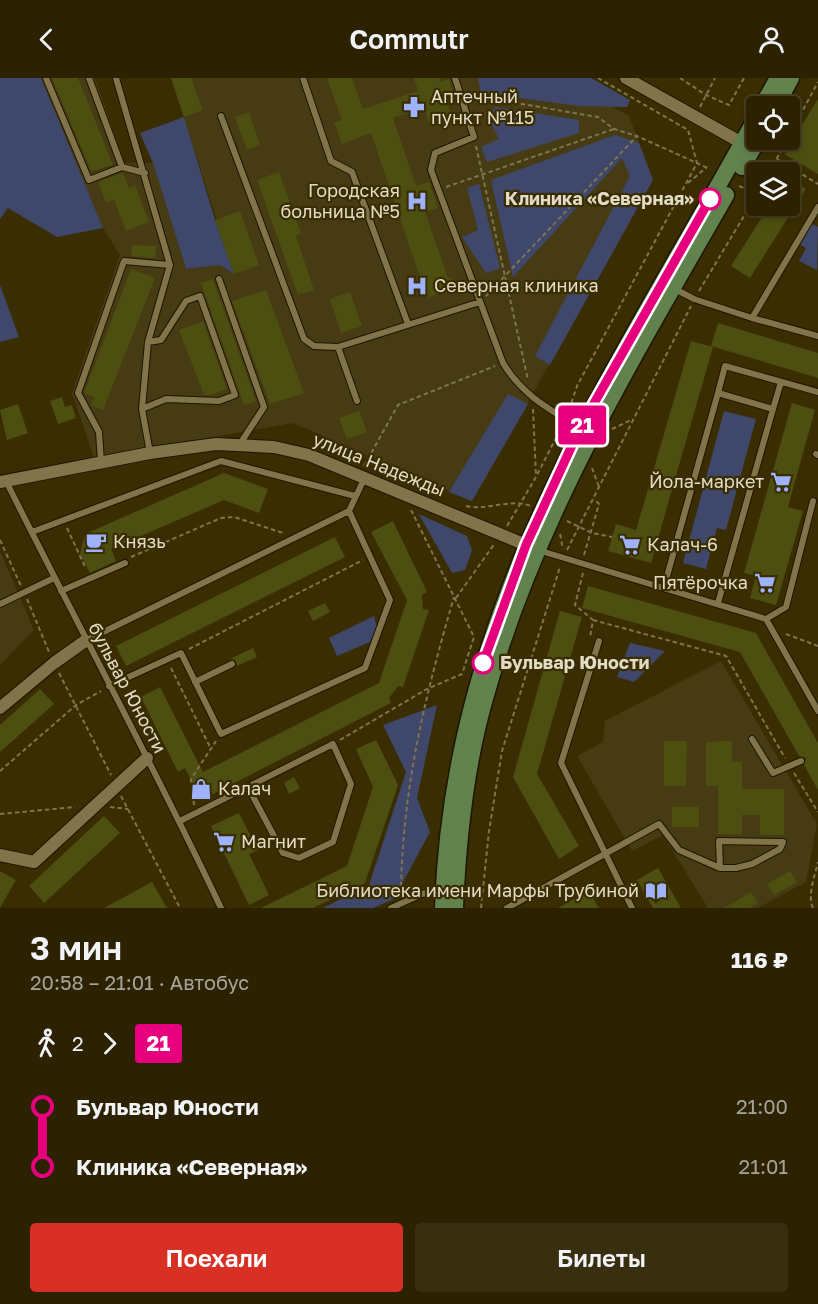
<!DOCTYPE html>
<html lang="ru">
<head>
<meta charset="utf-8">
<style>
  body { margin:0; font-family:"Golos Text",sans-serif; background:#382f10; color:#f1f3f6; height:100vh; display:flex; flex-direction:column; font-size:22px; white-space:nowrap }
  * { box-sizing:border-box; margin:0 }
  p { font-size:20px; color:#a6a499 }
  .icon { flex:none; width:33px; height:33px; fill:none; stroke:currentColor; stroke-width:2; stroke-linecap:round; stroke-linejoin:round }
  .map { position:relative; height:830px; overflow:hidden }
  .sheet { display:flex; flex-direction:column; background:#2c2201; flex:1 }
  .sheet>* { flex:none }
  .badge { padding:0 12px; border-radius:4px; font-size:21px; line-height:39px }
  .tools { position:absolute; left:746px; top:18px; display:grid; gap:12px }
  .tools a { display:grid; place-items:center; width:54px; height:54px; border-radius:6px; background:#2c2201; box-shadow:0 3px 9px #0003,0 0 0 2px #483f23; font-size:30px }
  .map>.badge { position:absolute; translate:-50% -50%; box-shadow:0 0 0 3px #fff }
  .legs { display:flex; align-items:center; gap:9px; height:66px; padding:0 30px; font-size:20px }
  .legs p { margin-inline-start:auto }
  .overview { display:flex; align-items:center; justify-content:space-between; height:102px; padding:0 30px }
  h1 { font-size:33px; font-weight:600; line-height:45px }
  .primary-button { display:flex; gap:12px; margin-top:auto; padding:12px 30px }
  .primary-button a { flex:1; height:69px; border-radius:6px; background:#d93025; color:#fff; font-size:24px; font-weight:600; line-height:69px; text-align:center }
  .primary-button a+a { background:#382f10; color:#f1f3f6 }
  ul { padding:0 30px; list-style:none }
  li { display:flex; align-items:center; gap:21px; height:60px; font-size:22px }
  li i { display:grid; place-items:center; width:9px; height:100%; margin:0 8px; background:currentColor }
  li i::after { content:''; width:15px; height:15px; margin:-8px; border:4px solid; border-radius:50%; background:#2c2201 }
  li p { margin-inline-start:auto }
  li:first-child i { background:linear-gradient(#0000 50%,currentColor 0) }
  li:last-child i { background:linear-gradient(currentColor 50%,#0000 0) }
  header { display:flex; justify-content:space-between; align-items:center; height:78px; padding:0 30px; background:#2c2201; font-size:27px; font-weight:600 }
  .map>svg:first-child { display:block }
  .built { fill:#463b13 }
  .green { fill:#3f486b }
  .building { fill:#4d4f10 }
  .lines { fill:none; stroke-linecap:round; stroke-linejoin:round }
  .lane-casing { stroke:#1d1602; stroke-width:8 }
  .street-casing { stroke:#1d1602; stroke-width:14 }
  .secondary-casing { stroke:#1d1602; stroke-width:19 }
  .path { stroke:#7e7451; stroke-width:2; stroke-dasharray:4.5 3; stroke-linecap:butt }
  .lane { stroke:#82744a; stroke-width:6 }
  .street { stroke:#82744a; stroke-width:12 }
  .secondary { stroke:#61824d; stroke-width:16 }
  .line-1-casing { stroke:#fff; stroke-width:14 }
  .line-1 { stroke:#e6007e; stroke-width:9 }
  .stop-1-dot { fill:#fff; stroke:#e6007e; stroke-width:3 }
  .labels { text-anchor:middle; stroke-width:4.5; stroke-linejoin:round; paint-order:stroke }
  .poi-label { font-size:18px; fill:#e2dbc5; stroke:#3a2d01; text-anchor:start }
  .stop-label { font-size:18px; font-weight:bold; fill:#e2dbc5; stroke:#3a2d01; text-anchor:end }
  .street-label { font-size:18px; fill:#e2dbc5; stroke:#3a2d01 }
</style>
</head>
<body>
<header><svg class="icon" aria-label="back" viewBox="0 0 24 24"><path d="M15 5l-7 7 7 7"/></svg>Commutr<svg class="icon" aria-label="person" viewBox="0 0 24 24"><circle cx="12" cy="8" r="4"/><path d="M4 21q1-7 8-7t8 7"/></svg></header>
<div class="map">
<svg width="818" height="830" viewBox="0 0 818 830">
  <rect width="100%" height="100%" fill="#3a2d01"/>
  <path class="built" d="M41,0H95L125,85H153L186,191L220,187L234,195L171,0H563L629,38L653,102L472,423L293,345L94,380L72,315L120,177L103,150Z
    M0,473L34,552L0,587Z
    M721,583L817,746L806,804L758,830H708L663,757L632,773L577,678L603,664L605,643Z"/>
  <path class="green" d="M0,0H41L103,150L57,159L8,130L0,141Z
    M478,0H591L630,22L627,29L579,28L481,15Z
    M495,29L579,42V55L487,84L481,69L499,61L489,42Z
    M184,39L215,142L234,196L220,187L186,191L153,85L140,55Z
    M615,57L639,65L653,102L550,287L535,278L630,98L622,80L513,199L491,102Z
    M479,106L500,190L486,195L462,159L478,152L467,110Z
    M808,144L818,149L817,192L799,183L806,170L797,165Z
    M0,207L19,259L0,264Z
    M508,316L528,326L472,423L449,414Z
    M724,333L756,341L726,452L717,450L706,491L683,485Z
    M419,436L467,458L472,472L465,492L452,495Z
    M374,538L377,550L370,564L337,578L329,560Z
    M630,565L665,573L634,604L617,599Z
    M437,627L417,720L430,754L394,821L373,830H323L369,807L406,694L383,647Z"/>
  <path class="building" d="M52,0H78L113,87L91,93Z
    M171,0H191L203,32L184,39Z
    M327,0H352L363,31L418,13L414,0H439L440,4L449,1L455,19L446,22L453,42L431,49L424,29L393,40L416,108L429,104L438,130L425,134L448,200L451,199L455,210L427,220L371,55L342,66L334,44L342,42Z
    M818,21V96L784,76L793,71L792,63Z
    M249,34L260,67L247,72L235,39Z
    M279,94L301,155L296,158L314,212L298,217L257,102Z
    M123,95L129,110L135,107L149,144L126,153L114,122L106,125L98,104Z
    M789,100L806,111L750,200L731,188L769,128H789Z
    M240,133L259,187L234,196L215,142Z
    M132,167L156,168L155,180L131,178Z
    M131,191L155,200L103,332L91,327L94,319L84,315Z
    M213,201L256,323L244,327L201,205Z
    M266,212L304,315L270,326L232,223Z
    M350,214L362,248L341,255L330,221Z
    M203,243L227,311L210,317H204L179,252Z
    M718,245L818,275V300L711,268Z
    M691,263L713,269L651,485L608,473L616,446L636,452Z
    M62,319L65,329L72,327L76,340L58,346L50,323Z
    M792,325L815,332L788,429L803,433L776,527L750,520L756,498L744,495Z
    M18,326L28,355L7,362L0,332Z
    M359,333L367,354L347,361L339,340Z
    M224,395L268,411L259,435L224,422L111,471L116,483L90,495L80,476L85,456Z
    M393,443L427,514L422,517L423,531L429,532L403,609L398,608L389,620L391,625L201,722L185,690L178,694L141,619L160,609L203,694L379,605L407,522L371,454Z
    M335,459L345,479L126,588L116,568Z
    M588,508L756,555L818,665V712L804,687L806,680L799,678L740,574L582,530Z
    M325,525L330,534L313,543L308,533Z
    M560,533L582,539L537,696L579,768L559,781L513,699Z
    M253,570L257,579L237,588L235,582L230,581Z
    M40,611L54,626L0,674V647Z
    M376,662L398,707L365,805L313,830H261L347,788L373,709L356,671Z
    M664,663H687L686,708H664Z
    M732,663V684H742V711H784V757H760V737H742V756H718V708H706V664Z
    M294,699L300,710L289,716L284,705Z
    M672,729H699V749H672Z
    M239,735L258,772L249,776L269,817L249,827L211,748Z
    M104,738L120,755L44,825L29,808Z
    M658,790L681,830H653L637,802Z
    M0,793L16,802L0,830Z
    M790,793L797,804L774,817L767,806Z
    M152,804L167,830H104Z
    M589,813L599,830H558Z
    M751,814L758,825L750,830H724Z"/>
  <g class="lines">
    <defs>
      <path id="lane" d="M46,0L89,102L122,89
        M89,0L122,89L145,95
        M116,0L170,187L148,264L142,331L150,375
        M303,0L331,83L352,94L408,246
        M455,0L474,59L435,75L431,92L503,285C522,317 549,331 580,350
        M221,38L304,261L314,268L338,269L480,224
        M778,62L789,68
        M219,201L264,329L240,366
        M675,211L694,221L752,240L818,129
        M752,240L818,258
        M338,269L357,323
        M718,315L725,288L818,314
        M142,331L166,321L219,323L235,317L200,218L186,223L161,262L148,264
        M773,331L781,304
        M816,376L818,377
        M101,384L99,354L78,315L124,183L170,187
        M6,403C77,546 153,686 221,830
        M32,454L221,383L355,418
        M541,473L766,541L818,633
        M664,509L718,315L773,331L718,525
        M61,513L125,485
        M0,526L54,500
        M766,541L786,529L813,423
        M85,563L349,433L365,399
        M599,563L561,685L632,830
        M195,604L232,586
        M109,608L181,575L221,656L365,590L390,522L349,433
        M752,661L773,695L801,683
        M180,743L333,666L351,706L333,764L299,780L283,775L248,709
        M391,830L422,816L443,811
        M507,830L659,746L679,772L720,790H736L752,786L780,771L783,764L719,763L720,790"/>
      <path id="street" d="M626,0L742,65
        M0,404L150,375L216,366L274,369L309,377L526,467
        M0,630L54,585L85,563
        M0,777L34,784L147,680"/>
      <path id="secondary" d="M762,28L778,0
        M776,28L791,0
        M742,89L758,62
        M443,830C453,522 614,299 756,40
        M455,830C458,761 465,691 484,624C534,441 633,280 726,117"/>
    </defs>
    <use href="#lane" class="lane-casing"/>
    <use href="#street" class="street-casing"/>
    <use href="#secondary" class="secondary-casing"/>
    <path class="path" d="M680,0L706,17L729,27L744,0
      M469,17L598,39L614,51L637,58
      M700,29L715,0
      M789,58L818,4
      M476,68L528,302
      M777,81L818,106
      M769,94L781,73
      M688,105L707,89
      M739,108L756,115
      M446,109L614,51
      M699,213L756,118
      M486,218L637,58L710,91
      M533,331L536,398
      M569,332L577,308L697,85L688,52L598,0
      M612,351L631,342
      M364,388L398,327L495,288
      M592,390L599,409
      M466,428C487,433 510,420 531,428
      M567,443L592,455L612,459
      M507,448L536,399L562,348
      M67,450L86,491
      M560,456L563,471
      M0,462L21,508
      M567,472L691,228
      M584,477L599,426L594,421
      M131,479L221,440L234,439L283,455
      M583,495L575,527L593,542L590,560
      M456,520L495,465
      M27,521L49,574
      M593,542L726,578L785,680
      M786,556L818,568
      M189,571L363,482
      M171,590L211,671
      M59,595L111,697
      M340,662L427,611L462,596L474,559L411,432
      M0,693L76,627L101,613
      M794,695L818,734
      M121,718L180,830
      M194,727L191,701L216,663
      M110,729L128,731
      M0,736L75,729
      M401,816C402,711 425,618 454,519
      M481,830L489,753L502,673L560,489
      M813,830C807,818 815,797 818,784"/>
    <use href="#lane" class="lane"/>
    <use href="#street" class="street"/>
    <use href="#secondary" class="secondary"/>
  </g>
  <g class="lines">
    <defs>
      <path id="line-1" d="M483,585L526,467L580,350L710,121"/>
    </defs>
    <use href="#line-1" class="line-1-casing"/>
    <use href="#line-1" class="line-1"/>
  </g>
  <defs>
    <symbol id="pharmacy-bare" viewBox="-9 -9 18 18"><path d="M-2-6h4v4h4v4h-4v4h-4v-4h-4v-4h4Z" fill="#9fb3fd" stroke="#3a2d01" stroke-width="2.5" paint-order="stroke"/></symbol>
    <symbol id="hospital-bare" viewBox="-9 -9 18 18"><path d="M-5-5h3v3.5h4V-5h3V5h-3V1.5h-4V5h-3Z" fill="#9fb3fd" stroke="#3a2d01" stroke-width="2.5" paint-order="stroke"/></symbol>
    <symbol id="supermarket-bare" viewBox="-9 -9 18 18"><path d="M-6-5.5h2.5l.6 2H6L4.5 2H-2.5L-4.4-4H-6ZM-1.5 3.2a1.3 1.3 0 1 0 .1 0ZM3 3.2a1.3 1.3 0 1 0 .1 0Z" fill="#9fb3fd" stroke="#3a2d01" stroke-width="2.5" paint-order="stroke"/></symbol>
    <symbol id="cafe-bare" viewBox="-9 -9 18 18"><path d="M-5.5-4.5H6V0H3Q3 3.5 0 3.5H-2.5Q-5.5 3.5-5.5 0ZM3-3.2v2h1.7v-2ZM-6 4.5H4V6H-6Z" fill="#9fb3fd" stroke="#3a2d01" stroke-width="2.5" paint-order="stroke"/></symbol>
    <symbol id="shop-bare" viewBox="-9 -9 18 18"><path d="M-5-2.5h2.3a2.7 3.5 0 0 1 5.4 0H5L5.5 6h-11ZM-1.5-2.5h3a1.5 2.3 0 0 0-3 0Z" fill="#9fb3fd" stroke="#3a2d01" stroke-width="2.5" paint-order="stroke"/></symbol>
    <symbol id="library-bare" viewBox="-9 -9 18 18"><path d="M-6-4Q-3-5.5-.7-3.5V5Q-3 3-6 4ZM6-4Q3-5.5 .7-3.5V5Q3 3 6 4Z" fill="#9fb3fd" stroke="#3a2d01" stroke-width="2.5" paint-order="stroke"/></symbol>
  </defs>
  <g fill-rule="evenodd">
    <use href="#pharmacy-bare" x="399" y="14" width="30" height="30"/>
    <use href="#hospital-bare" x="402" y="108" width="30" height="30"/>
    <use href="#hospital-bare" x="402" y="193" width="30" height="30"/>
    <use href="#supermarket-bare" x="766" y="389" width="30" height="30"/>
    <use href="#cafe-bare" x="81" y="449" width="30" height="30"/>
    <use href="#supermarket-bare" x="615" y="452" width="30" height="30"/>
    <use href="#supermarket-bare" x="750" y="490" width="30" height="30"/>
    <use href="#shop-bare" x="186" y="696" width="30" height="30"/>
    <use href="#supermarket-bare" x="209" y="749" width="30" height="30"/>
    <use href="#library-bare" x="641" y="798" width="30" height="30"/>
  </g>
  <g class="stop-1-dot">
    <circle cx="710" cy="121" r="10"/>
    <circle cx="483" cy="585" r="10"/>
  </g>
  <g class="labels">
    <g class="poi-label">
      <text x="431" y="25">Аптечный<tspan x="431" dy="21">пункт №115</tspan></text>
      <text x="400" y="119" text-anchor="end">Городская<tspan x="400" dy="21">больница №5</tspan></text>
      <text x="434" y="214">Северная клиника</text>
      <text x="764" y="410" text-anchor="end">Йола-маркет</text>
      <text x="113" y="470">Князь</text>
      <text x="647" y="473">Калач-6</text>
      <text x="748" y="511" text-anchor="end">Пятёрочка</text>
      <text x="218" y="717">Калач</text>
      <text x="241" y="770">Магнит</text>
      <text x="639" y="819" text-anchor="end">Библиотека имени Марфы Трубиной</text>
    </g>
    <g class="stop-label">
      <text x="694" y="127">Клиника «Северная»</text>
      <text x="500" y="591" text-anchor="start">Бульвар Юности</text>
    </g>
    <g class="street-label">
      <text transform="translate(379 387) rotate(22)" y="6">улица Надежды</text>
      <text transform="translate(127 610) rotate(62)" y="6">бульвар Юности</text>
    </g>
  </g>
</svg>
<div class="tools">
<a><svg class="icon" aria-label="locate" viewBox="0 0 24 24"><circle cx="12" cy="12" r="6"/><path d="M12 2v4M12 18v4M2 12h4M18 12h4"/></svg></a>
<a><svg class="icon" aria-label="layers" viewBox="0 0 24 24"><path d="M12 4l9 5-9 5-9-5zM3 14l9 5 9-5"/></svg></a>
</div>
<b class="badge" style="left:582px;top:347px;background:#e6007e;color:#fff">21</b>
</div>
<section class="sheet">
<div class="overview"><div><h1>3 мин</h1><p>20:58 – 21:01 · Автобус</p></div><b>116 ₽</b></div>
<div class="legs"><svg class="icon" aria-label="walk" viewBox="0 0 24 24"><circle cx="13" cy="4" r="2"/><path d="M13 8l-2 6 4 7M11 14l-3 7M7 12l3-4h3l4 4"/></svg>2<svg class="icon" aria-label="forward" viewBox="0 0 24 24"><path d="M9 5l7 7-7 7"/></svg><b class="badge" style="background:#e6007e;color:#fff">21</b></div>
<ul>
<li><i style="color:#e6007e"></i><b>Бульвар Юности</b><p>21:00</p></li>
<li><i style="color:#e6007e"></i><b>Клиника «Северная»</b><p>21:01</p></li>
</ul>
<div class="primary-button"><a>Поехали</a><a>Билеты</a></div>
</section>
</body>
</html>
